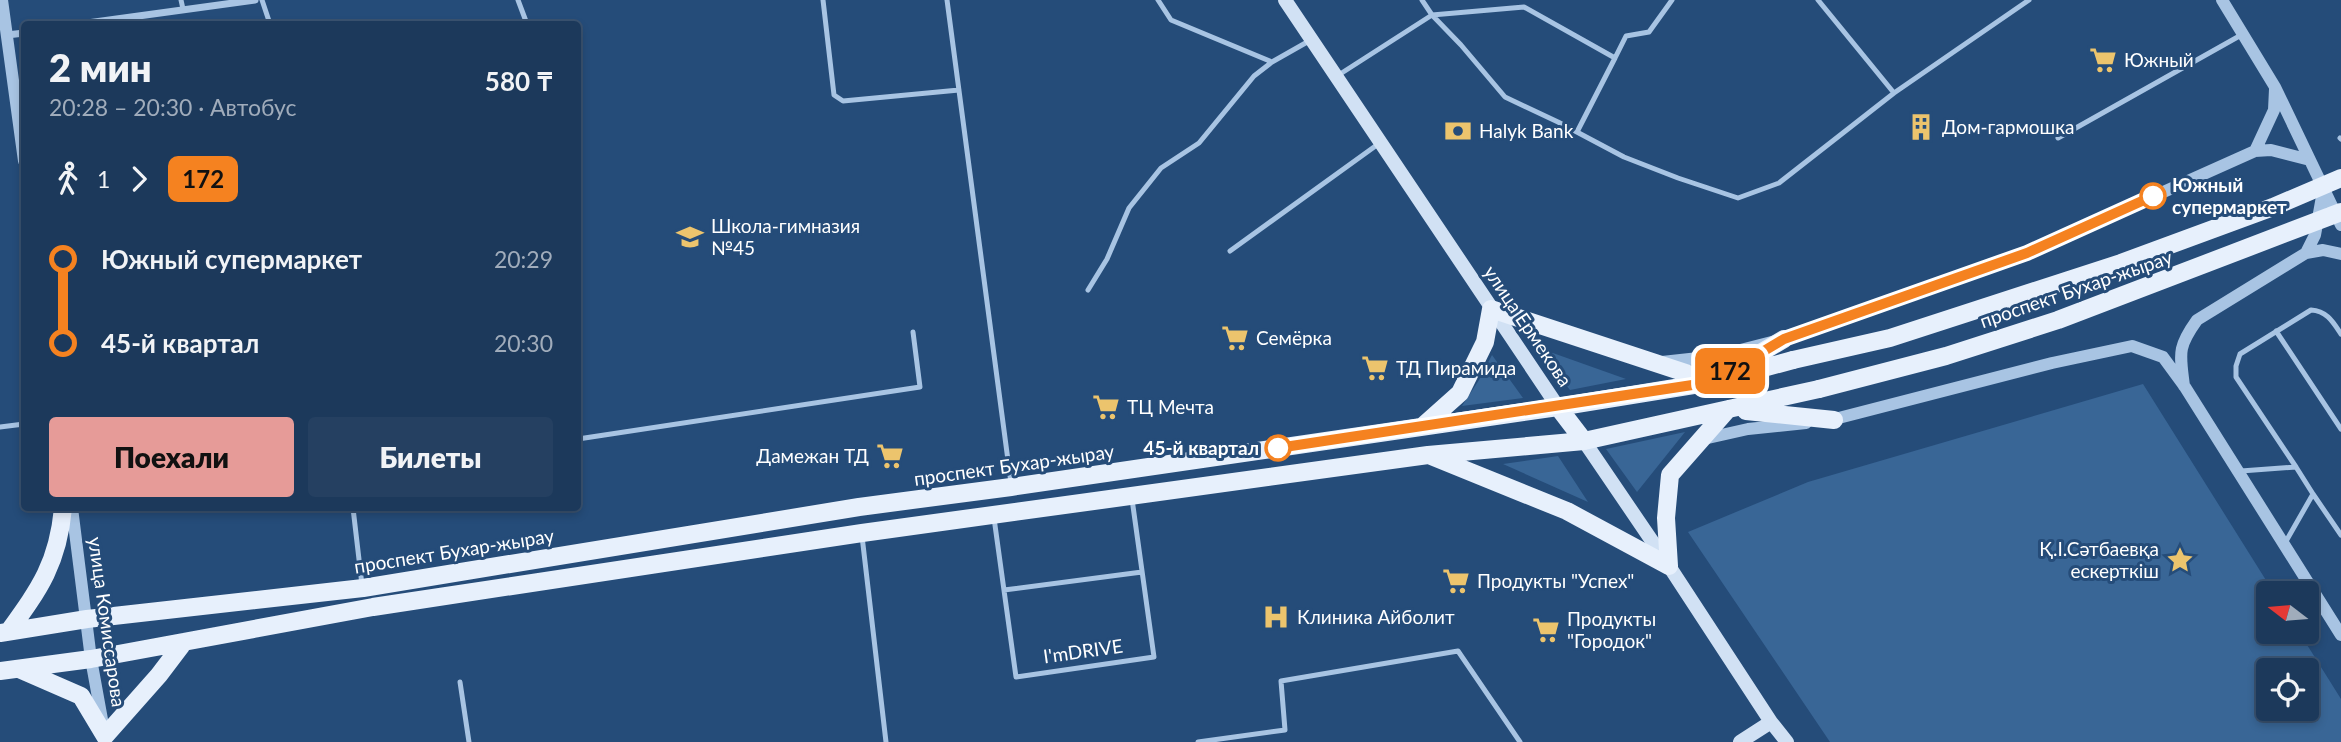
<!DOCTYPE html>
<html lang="ru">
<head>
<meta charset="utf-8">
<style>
  body { margin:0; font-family:Lato,sans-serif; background:#254061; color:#f1f3f6; height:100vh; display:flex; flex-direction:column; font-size:26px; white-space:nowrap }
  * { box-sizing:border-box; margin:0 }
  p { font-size:23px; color:#a0acbb }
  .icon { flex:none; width:38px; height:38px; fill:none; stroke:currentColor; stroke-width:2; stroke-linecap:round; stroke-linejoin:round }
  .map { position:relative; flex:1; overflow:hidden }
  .drawer { position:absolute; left:21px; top:21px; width:560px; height:490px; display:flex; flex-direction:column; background:#1c395b; border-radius:7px; box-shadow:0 4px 10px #0003,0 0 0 2px #3a5371 }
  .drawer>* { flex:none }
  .badge { padding:0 14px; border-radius:10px; font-size:24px; line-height:46px }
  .needle { width:46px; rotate:286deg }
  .tools { position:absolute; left:2256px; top:581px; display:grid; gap:14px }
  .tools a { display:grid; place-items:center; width:63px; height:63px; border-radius:7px; background:#1c395b; box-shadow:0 4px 10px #0003,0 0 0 2px #3a5371; font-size:35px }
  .map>.badge { position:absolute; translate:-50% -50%; box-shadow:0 0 0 4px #fff }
  .legs { display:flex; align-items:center; gap:10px; height:77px; padding:0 28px; font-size:23px }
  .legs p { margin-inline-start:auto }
  .headline { display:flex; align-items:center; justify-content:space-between; height:119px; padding:0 28px }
  h1 { font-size:38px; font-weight:800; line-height:52px }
  .primary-button { display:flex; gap:14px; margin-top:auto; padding:14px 28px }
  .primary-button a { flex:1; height:80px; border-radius:7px; background:#e69b98; color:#111; font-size:28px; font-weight:800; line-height:80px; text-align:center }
  .primary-button a+a { background:#254061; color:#f1f3f6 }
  ul { padding:0 28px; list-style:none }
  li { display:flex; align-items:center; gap:24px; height:84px; font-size:26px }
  li i { display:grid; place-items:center; width:10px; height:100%; margin:0 9px; background:currentColor }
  li i::after { content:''; width:18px; height:18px; margin:-9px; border:5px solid; border-radius:50%; background:#1c395b }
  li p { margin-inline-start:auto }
  li:first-child i { background:linear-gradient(#0000 50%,currentColor 0) }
  li:last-child i { background:linear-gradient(currentColor 50%,#0000 0) }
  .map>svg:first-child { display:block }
  .green { fill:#396696; fill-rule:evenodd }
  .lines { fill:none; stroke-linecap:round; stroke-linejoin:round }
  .service { stroke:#a8c4e3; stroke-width:5 }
  .minor { stroke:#a8c4e3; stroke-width:7 }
  .tertiary { stroke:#a8c4e3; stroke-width:12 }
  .secondary { stroke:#d1e1f4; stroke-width:14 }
  .primary { stroke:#e7f0fc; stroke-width:18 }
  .primary-bridge { stroke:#e7f0fc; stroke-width:18 }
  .line-1-casing { stroke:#fff; stroke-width:16 }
  .line-1 { stroke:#f58220; stroke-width:10 }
  .stop-1-dot { fill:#fff; stroke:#f58220; stroke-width:3.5 }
  .labels { text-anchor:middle; stroke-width:6; stroke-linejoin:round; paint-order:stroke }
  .poi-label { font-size:19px; fill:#fff; stroke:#254c79; text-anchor:start }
  .stop-label { font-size:19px; font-weight:bold; fill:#fff; stroke:#254c79; text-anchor:start }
  .street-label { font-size:19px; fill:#fff; stroke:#254c79 }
</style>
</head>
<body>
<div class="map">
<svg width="2341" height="742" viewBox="0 0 2341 742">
  <rect width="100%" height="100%" fill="#254c79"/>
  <path class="green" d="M1536,347L1626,379L1570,390Z
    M1492,355L1523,398L1462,406L1479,380Z
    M2143,384L2274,593H2268V632H2299L2341,699V742H1830L1688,532L1808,482ZM2268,670H2306V709H2268Z
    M1685,432L1637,492L1606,449Z
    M1558,456L1588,502L1503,464Z"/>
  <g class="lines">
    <path class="service" d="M181,0L183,9
      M262,0L270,24
      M518,0L527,24
      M823,0L834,95L843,101L959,90
      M947,0L1011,483
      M1158,0L1171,20L1272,62
      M1422,0L1432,15L1524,7L1615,58L1577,132
      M1818,0L1894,93
      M1615,58L1626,36L1649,32L1672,0
      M1337,76L1432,15L1461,45L1505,97L1558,122L1624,157L1678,178L1738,198L1779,183L1894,93L2029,0
      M2058,138L2243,34
      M2340,138L2341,139
      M1230,251L1381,142
      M1088,290L1107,259L1129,208L1161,168L1199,143L1254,76L1272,62L1309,41
      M2276,331L2341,429
      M0,427L24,424
      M578,439L920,387L913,332
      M2296,467L2236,377V366L2240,354L2311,310C2327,311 2333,322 2341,334
      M2241,471L2296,467L2313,494L2285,543
      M2313,494L2341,535
      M353,508L362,585
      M994,518L1016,677L1154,657L1132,499
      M862,536L886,742
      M1004,590L1142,572
      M460,682L469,742
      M1198,742L1285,730L1281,681L1458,651L1520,742"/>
    <path class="minor" d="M80,24L255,0
      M7,35L24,33"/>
    <path class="tertiary" d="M2,0L24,161
      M2222,0L2275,87L2341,225
      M2255,151L2274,110L2275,89
      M2306,253L2315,235L2323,191
      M1662,362L1717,356L1784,339L2027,253L2255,151L2271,150L2310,160
      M2184,386C2180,353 2177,348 2197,320L2306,253L2323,250L2341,254
      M1827,421L2052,363L2132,346L2163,357L2185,387L2341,635
      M1699,440L1748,429L1806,423
      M72,508L91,659L103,725"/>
    <path class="secondary" d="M1285,0L1558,407
      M1584,441L1669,566L1771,722L1787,742
      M1740,742L1771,722"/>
    <path class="primary" d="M1730,371L1784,339
      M1558,407L1584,441
      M1746,411L1834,420
      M1423,426L1460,393L1485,342L1491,309L1707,380
      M1431,456L1567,511L1669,566
      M1669,566L1666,518L1670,475L1728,409
      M9,631C40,588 58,563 63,508
      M0,633L87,619L363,588L859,507L1011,487L1558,407L1712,382L1793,360
      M19,669L81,696L105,736L159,675L184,642
      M0,671L91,659L373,607L862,533L1428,455L1584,441L1819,389"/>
    <path class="primary-bridge" d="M1793,360L1890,338L2121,263L2273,207L2341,178
      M1819,389L1946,356L2058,320L2341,212"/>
  </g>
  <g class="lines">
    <defs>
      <path id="line-1" d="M1278,448L1712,382L1784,339L2027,253L2153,196"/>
    </defs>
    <use href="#line-1" class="line-1-casing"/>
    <use href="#line-1" class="line-1"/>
  </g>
  <defs>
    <symbol id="supermarket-bare" viewBox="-9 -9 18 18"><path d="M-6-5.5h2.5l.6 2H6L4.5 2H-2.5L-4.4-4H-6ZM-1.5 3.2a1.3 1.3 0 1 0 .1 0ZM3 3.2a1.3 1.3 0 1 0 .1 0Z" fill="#ecc46d" stroke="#254c79" stroke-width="2.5" paint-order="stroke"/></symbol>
    <symbol id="building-bare" viewBox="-9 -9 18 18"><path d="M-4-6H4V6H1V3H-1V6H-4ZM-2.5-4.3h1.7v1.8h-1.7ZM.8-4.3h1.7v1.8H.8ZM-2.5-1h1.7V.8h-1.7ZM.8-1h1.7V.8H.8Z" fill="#ecc46d" stroke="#254c79" stroke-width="2.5" paint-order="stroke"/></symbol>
    <symbol id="bank-bare" viewBox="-9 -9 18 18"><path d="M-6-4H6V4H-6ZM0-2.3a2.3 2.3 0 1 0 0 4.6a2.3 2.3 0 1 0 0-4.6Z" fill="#ecc46d" stroke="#254c79" stroke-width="2.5" paint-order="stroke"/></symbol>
    <symbol id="school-bare" viewBox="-9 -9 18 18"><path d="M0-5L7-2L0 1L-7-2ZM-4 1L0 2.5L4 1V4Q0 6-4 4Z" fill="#ecc46d" stroke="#254c79" stroke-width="2.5" paint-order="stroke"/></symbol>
    <symbol id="sight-bare" viewBox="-9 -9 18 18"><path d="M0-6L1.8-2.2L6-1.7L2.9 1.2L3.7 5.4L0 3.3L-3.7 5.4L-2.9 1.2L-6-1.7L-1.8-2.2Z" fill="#ecc46d" stroke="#254c79" stroke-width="2.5" paint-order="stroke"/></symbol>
    <symbol id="hospital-bare" viewBox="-9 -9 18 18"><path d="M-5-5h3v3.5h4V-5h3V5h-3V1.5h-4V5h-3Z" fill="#ecc46d" stroke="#254c79" stroke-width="2.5" paint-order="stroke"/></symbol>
  </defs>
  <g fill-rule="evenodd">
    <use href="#supermarket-bare" x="2084" y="41" width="38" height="38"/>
    <use href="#building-bare" x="1902" y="108" width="38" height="38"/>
    <use href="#bank-bare" x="1439" y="112" width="38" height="38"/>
    <use href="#school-bare" x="671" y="218" width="38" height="38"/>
    <use href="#supermarket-bare" x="1216" y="319" width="38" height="38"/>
    <use href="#supermarket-bare" x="1356" y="349" width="38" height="38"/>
    <use href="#supermarket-bare" x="1087" y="388" width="38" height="38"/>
    <use href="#supermarket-bare" x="871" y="437" width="38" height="38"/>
    <use href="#sight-bare" x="2161" y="541" width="38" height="38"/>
    <use href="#supermarket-bare" x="1437" y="562" width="38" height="38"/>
    <use href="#hospital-bare" x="1257" y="598" width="38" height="38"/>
    <use href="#supermarket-bare" x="1527" y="611" width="38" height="38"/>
  </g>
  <g class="stop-1-dot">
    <circle cx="2153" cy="196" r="12"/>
    <circle cx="1278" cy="448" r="12"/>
  </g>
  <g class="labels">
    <g class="poi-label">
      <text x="2124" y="67">Южный</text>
      <text x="1942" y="134">Дом-гармошка</text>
      <text x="1479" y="138">Halyk Bank</text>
      <text x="711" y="233">Школа-гимназия<tspan x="711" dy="22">№45</tspan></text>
      <text x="1256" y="345">Семёрка</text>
      <text x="1396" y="375">ТД Пирамида</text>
      <text x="1127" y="414">ТЦ Мечта</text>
      <text x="869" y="463" text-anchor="end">Дамежан ТД</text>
      <text x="2159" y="556" text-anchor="end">Қ.І.Сәтбаевқа<tspan x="2159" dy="22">ескерткіш</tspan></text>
      <text x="1477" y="588">Продукты "Успех"</text>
      <text x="1297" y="624">Клиника Айболит</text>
      <text x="1567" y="626">Продукты<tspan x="1567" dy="22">"Городок"</tspan></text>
    </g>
    <g class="stop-label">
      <text x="2172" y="192">Южный<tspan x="2172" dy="22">супермаркет</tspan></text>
      <text x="1259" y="455" text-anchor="end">45-й квартал</text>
    </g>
    <g class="street-label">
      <text transform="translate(2076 289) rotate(-19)" y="7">проспект Бухар-жырау</text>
      <text transform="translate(1528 326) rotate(56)" y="7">улица Ермекова</text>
      <text transform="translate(1014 465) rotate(-8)" y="7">проспект Бухар-жырау</text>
      <text transform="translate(454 551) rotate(-9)" y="7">проспект Бухар-жырау</text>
      <text transform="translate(107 622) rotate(82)" y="7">улица Комиссарова</text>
      <text transform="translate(1083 651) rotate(-8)" y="7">I'mDRIVE</text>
    </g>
  </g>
</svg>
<div class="tools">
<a><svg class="needle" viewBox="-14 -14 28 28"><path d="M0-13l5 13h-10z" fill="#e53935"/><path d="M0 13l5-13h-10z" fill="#a0acbb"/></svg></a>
<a><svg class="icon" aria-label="locate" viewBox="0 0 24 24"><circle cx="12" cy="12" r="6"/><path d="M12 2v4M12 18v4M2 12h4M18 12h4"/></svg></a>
</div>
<b class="badge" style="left:1730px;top:371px;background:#f58220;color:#111">172</b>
<section class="drawer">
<div class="headline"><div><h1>2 мин</h1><p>20:28 – 20:30 · Автобус</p></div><b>580 ₸</b></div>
<div class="legs"><svg class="icon" aria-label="walk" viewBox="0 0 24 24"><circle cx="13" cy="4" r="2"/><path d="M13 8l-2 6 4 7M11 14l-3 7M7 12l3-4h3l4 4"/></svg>1<svg class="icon" aria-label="forward" viewBox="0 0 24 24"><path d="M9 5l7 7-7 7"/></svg><b class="badge" style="background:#f58220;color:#111">172</b></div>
<ul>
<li><i style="color:#f58220"></i><b>Южный супермаркет</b><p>20:29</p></li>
<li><i style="color:#f58220"></i><b>45-й квартал</b><p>20:30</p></li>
</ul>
<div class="primary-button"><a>Поехали</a><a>Билеты</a></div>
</section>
</div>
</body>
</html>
